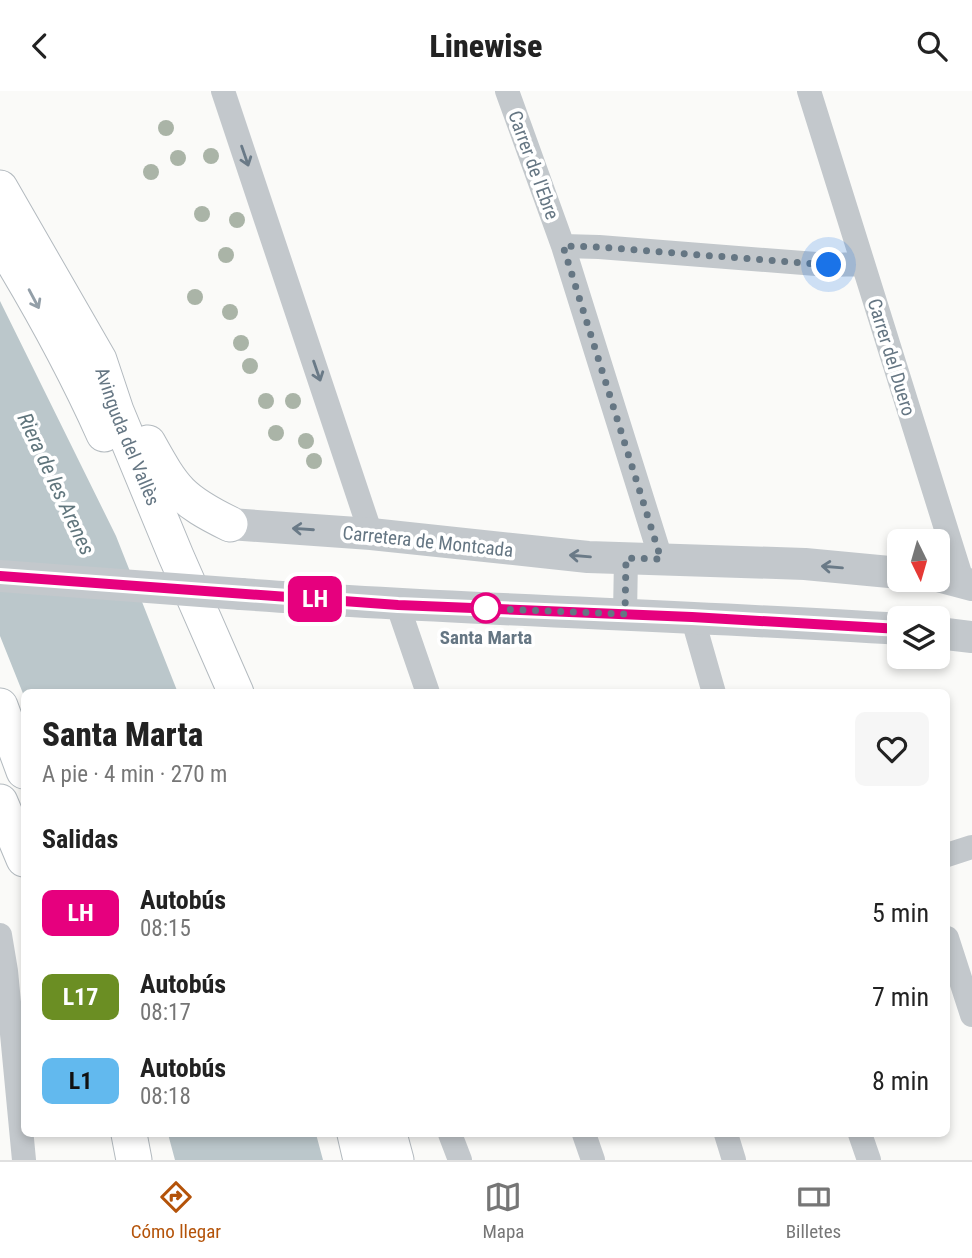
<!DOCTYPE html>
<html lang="es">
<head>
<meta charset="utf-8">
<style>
  body { margin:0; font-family:"Roboto Condensed",sans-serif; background:#f6f6f6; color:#222; height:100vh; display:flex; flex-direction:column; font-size:26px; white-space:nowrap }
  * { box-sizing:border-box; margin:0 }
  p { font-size:23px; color:#767676 }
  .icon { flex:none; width:38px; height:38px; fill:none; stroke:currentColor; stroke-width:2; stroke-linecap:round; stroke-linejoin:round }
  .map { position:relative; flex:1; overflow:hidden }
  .panel { position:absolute; left:21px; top:598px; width:929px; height:448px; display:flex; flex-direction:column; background:#fff; border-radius:10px; box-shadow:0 4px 10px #0003 }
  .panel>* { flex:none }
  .badge { padding:0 14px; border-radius:10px; font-size:24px; line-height:46px }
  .needle { width:46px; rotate:175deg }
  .controls { position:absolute; left:887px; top:438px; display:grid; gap:14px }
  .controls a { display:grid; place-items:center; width:63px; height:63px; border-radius:10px; background:#fff; box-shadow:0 4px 10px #0003; font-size:35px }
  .you { position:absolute; width:35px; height:35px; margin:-18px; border:5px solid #fff; border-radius:50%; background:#1a73e8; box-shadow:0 0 0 10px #1a73e833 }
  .map>.badge { position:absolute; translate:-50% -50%; box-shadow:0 0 0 4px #fff }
  h2 { padding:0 21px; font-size:26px; line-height:63px }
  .round { display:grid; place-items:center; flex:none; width:74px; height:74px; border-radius:10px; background:#f6f6f6 }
  .summary { display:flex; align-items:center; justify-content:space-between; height:119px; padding:0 21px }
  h1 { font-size:33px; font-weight:800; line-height:52px }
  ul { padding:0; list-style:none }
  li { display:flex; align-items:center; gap:21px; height:84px; padding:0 21px }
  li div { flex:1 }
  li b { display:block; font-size:26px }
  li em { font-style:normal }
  li .badge { min-width:77px; font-weight:700; text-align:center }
  header { display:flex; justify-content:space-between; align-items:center; height:91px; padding:0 21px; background:#fff; font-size:32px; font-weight:800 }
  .tabs { display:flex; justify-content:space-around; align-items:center; height:98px; border-top:2px solid #e0e0e0; background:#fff; font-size:19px; color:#767676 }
  .tabs a { display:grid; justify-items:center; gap:4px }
  .tabs .selected { color:#b45309 }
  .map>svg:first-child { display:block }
  .water { fill:#bbc7cb }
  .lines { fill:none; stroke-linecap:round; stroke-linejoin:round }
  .secondary-casing { stroke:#b3babf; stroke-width:37 }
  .minor { stroke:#c3c8cc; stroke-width:24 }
  .tertiary { stroke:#c3c8cc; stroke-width:32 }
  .secondary { stroke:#fff; stroke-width:35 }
  .tertiary-bridge { stroke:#c3c8cc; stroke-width:32 }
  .tree { fill:#aab4a7 }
  .oneway { stroke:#6a7a87 }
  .oneway2 { stroke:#939fa8 }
  .line-casing { stroke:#fff; stroke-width:16 }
  .line { stroke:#e6007e; stroke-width:10 }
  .walk { stroke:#657683; stroke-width:7; stroke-dasharray:0 12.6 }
  .stop-dot { fill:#fff; stroke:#e6007e; stroke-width:3.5 }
  .labels { text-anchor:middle; stroke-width:7; stroke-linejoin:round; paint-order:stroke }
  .street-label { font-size:19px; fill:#657683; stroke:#fff }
  .stop-label { font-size:19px; font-weight:bold; fill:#657683; stroke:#fff }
  .water-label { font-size:21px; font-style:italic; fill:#60757c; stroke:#fff }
</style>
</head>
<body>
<header><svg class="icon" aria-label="back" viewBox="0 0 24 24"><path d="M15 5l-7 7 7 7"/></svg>Linewise<svg class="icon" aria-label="search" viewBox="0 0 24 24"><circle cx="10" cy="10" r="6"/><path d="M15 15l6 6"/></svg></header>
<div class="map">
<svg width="972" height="1069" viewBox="0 0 972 1069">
  <rect width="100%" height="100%" fill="#fafaf8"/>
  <path class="water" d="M0,210L116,445L178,602H24V605L0,545Z
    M168,1043H316L323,1069H175Z"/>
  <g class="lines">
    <defs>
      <g id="secondary">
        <path id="s1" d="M0,97L99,269L116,320L176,465L236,602"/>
        <path d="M0,149C38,211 74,276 104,343"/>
        <path d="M148,352C174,399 181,409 230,433"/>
        <path d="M0,615L24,680"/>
        <path d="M0,711L24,768"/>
        <path d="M129,1043L134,1069"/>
        <path d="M355,1043L361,1069"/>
        <path d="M389,1043L396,1069"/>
      </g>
    </defs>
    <use href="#secondary" class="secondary-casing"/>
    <path class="minor" d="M223,0L371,443
      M507,0L563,155L661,468
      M809,0L963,492
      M563,155L599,156L829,174L863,173
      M398,515L428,602
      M625,523L626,467
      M692,525L714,602
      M947,764L972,756
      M0,844L6,880L24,1069
      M947,847L972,924
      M450,1043L460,1069
      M584,1043L593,1069
      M726,1043L734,1069
      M860,1043L869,1069"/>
    <path class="tertiary" d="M230,433L371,443L588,466L805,473L900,482
      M938,485L972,494
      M241,503C460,519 680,524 900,538
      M938,542L972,546"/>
    <use href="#secondary" class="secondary"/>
    <path class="tertiary-bridge" d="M0,485L241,503"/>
  </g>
  <g class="tree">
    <circle cx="166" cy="37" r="8"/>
    <circle cx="211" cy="65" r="8"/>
    <circle cx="178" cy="67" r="8"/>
    <circle cx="151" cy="81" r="8"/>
    <circle cx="202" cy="123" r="8"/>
    <circle cx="237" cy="129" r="8"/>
    <circle cx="226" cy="164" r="8"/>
    <circle cx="195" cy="206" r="8"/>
    <circle cx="230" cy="221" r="8"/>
    <circle cx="241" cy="252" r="8"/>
    <circle cx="250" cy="275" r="8"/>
    <circle cx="266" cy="310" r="8"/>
    <circle cx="293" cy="310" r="8"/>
    <circle cx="276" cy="342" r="8"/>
    <circle cx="306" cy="350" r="8"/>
    <circle cx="314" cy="370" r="8"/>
  </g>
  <defs><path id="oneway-shaft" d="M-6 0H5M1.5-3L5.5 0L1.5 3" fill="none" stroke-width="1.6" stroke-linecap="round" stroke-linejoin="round" transform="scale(1.75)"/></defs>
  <g class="oneway">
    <use href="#oneway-shaft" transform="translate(245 65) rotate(71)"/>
    <use href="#oneway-shaft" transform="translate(317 280) rotate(71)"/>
    <use href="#oneway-shaft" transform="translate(303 438) rotate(-176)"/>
    <use href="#oneway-shaft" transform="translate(580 465) rotate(-175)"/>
    <use href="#oneway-shaft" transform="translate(832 476) rotate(-175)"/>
  </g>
  <use class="oneway2" href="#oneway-shaft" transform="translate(34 208) rotate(62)"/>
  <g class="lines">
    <defs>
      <path id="line" d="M0,485L398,514L692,526L900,538"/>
    </defs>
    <use href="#line" class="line-casing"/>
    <use href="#line" class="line"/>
    <path class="walk" d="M486,517H473L625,523L626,467L661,468L563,155L599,156L829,174"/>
  </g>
  <circle class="stop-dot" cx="486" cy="517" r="14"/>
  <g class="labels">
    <g class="street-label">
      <text transform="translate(534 74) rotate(70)" y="7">Carrer de l'Ebre</text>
      <text transform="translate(892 266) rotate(73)" y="7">Carrer del Duero</text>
      <text dy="7" stroke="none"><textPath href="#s1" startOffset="280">Avinguda del Vallès</textPath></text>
      <text transform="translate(428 450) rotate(6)" y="7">Carretera de Montcada</text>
    </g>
    <g class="stop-label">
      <text x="486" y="553">Santa Marta</text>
    </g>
    <g class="water-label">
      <text transform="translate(56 393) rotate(65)" y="7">Riera de les Arenes</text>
    </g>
  </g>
</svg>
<div class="controls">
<a><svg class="needle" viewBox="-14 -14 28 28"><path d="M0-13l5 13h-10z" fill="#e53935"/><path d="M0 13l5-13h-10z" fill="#767676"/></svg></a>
<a><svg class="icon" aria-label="layers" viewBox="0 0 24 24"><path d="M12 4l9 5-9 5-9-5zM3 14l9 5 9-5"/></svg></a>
</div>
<div class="you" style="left:829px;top:174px"></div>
<b class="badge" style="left:315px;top:508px;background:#e6007e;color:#fff">LH</b>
<section class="panel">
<div class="summary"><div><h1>Santa Marta</h1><p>A pie · 4 min · 270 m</p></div><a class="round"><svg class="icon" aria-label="heart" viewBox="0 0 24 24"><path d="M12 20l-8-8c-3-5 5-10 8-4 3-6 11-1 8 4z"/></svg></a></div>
<h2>Salidas</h2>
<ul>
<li><span class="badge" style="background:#e6007e;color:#fff">LH</span><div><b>Autobús</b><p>08:15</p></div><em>5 min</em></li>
<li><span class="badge" style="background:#6b8e23;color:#fff">L17</span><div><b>Autobús</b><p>08:17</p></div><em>7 min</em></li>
<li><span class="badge" style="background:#62b9ee;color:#111">L1</span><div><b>Autobús</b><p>08:18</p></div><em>8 min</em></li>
</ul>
</section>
</div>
<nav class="tabs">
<a class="selected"><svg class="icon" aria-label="directions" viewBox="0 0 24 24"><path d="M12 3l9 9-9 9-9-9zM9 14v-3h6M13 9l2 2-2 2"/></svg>Cómo llegar</a>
<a><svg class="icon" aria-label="map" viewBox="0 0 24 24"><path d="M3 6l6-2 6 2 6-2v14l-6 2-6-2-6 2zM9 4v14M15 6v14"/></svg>Mapa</a>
<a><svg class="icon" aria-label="tickets" viewBox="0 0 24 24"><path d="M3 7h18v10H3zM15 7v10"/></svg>Billetes</a>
</nav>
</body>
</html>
